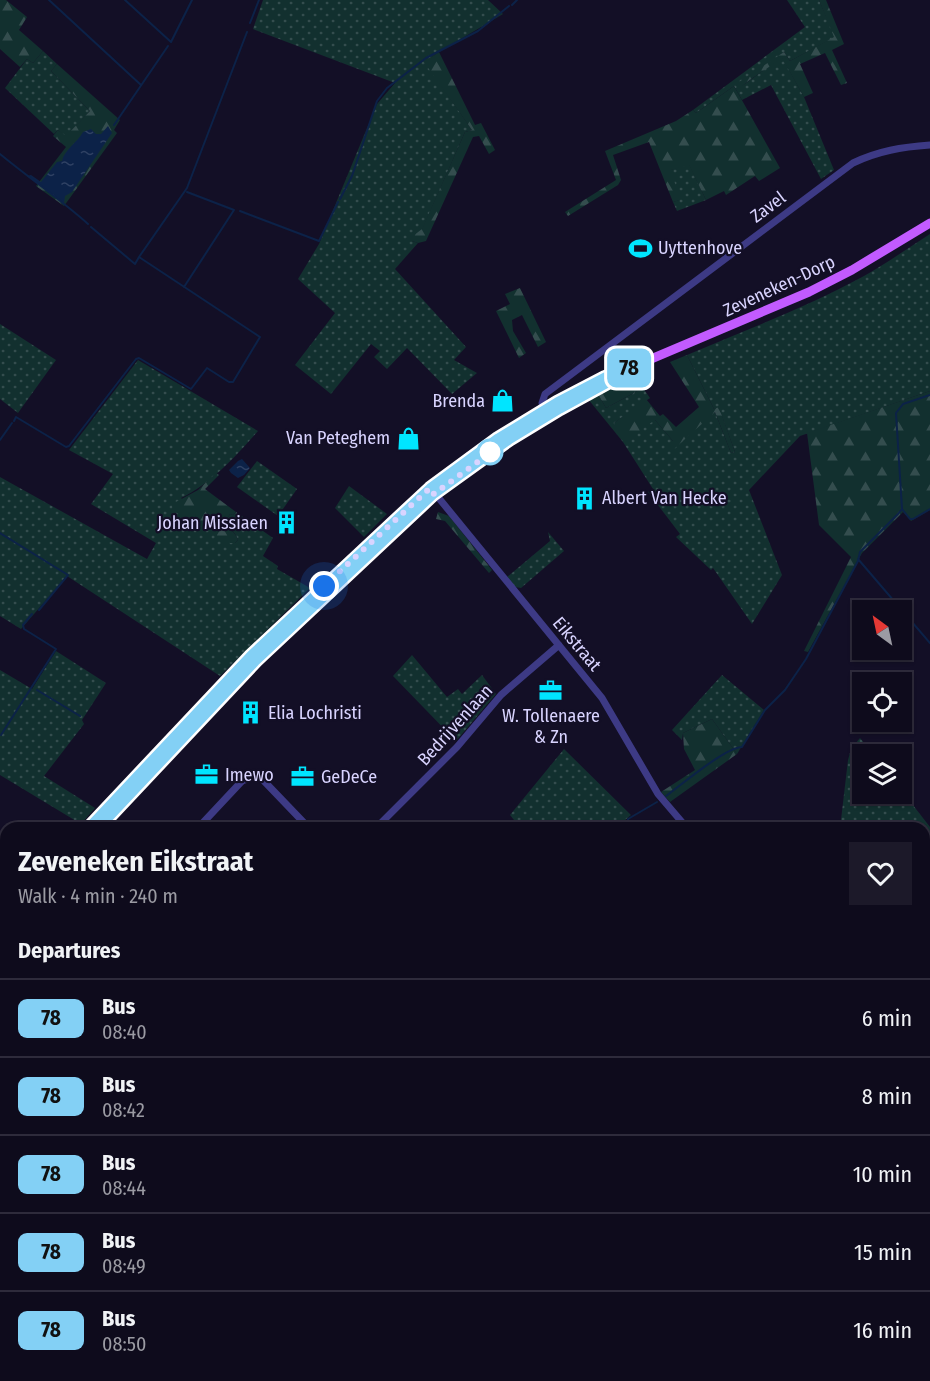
<!DOCTYPE html>
<html lang="en">
<head>
<meta charset="utf-8">
<style>
  body { margin:0; font-family:"Fira Sans Condensed",sans-serif; background:#1c1929; color:#f1f3f6; height:100vh; display:flex; flex-direction:column; font-size:22px; white-space:nowrap }
  * { box-sizing:border-box; margin:0 }
  p { font-size:20px; color:#9b9ba3 }
  .icon { flex:none; width:33px; height:33px; fill:none; stroke:currentColor; stroke-width:2; stroke-linecap:round; stroke-linejoin:round }
  .map { position:relative; flex:1; overflow:hidden }
  .side { position:absolute; left:0px; top:822px; width:930px; height:560px; display:flex; flex-direction:column; background:#0e0b1c; border-radius:18px 18px 0 0; box-shadow:0 2px 4px #0004,0 0 0 2px #2e2b3b }
  .side>* { flex:none }
  .badge { padding:0 12px; border-radius:9px; font-size:21px; line-height:39px }
  .needle { width:39px; rotate:327deg }
  .fabs { position:absolute; left:852px; top:600px; display:grid; gap:12px }
  .fabs a { display:grid; place-items:center; width:60px; height:60px; border-radius:0px; background:#0e0b1c; box-shadow:0 2px 4px #0004,0 0 0 2px #2e2b3b; font-size:30px }
  .you { position:absolute; width:30px; height:30px; margin:-15px; border:4px solid #fff; border-radius:50%; background:#1a73e8; box-shadow:0 0 0 9px #1a73e833 }
  .map>.badge { position:absolute; translate:-50% -50%; box-shadow:0 0 0 3px #fff }
  h2 { padding:0 18px; font-size:22px; line-height:54px }
  .round { display:grid; place-items:center; flex:none; width:63px; height:63px; border-radius:0px; background:#1c1929 }
  .overview { display:flex; align-items:center; justify-content:space-between; height:102px; padding:0 18px }
  h1 { font-size:28px; font-weight:700; line-height:45px }
  ul { padding:0; list-style:none }
  li { display:flex; align-items:center; gap:18px; height:78px; padding:0 18px; border-top:2px solid #2e2b3b }
  li div { flex:1 }
  li b { display:block; font-size:22px }
  li em { font-style:normal }
  li .badge { min-width:66px; font-weight:700; text-align:center }
  .map>svg:first-child { display:block }
  .grass { fill:url(#grass-dots) }
  .forest { fill:url(#forest-firs) }
  .water { fill:url(#water-ripples) }
  .lines { fill:none; stroke-linecap:round; stroke-linejoin:round }
  .stream { stroke:#0c2248; stroke-width:2 }
  .minor { stroke:#3d3a85; stroke-width:7 }
  .major { stroke:#c25bff; stroke-width:9 }
  .line-casing { stroke:#fff; stroke-width:14 }
  .line { stroke:#83d0f5; stroke-width:9 }
  .walk { stroke:#d9d4ff; stroke-width:6; stroke-dasharray:0 10.8 }
  .stop-dot { fill:#fff; stroke:#83d0f5; stroke-width:3 }
  .labels { text-anchor:middle; stroke-width:4.5; stroke-linejoin:round; paint-order:stroke }
  .street-label { font-size:18px; fill:#d9d4ff; stroke:#130f26 }
  .poi-label { font-size:18px; fill:#d9d4ff; stroke:#130f26; text-anchor:start }
</style>
</head>
<body>
<div class="map">
<svg width="930" height="1381" viewBox="0 0 930 1381">
  <defs>
    <pattern id="grass-dots" width="8" height="8" patternUnits="userSpaceOnUse" patternTransform="scale(1.5)"><rect width="8" height="8" fill="#12302f"/><path d="M2 2h.1M6 6h.1" fill="none" stroke="#344d4e" stroke-width="1.8" stroke-linecap="round"/></pattern>
    <pattern id="forest-firs" width="22" height="20" patternUnits="userSpaceOnUse" patternTransform="scale(1.5)"><rect width="22" height="20" fill="#12302f"/><path d="M5 1l3.5 6h-7zM16 11l3.5 6h-7z" fill="#344d4e"/></pattern>
    <pattern id="water-ripples" width="26" height="14" patternUnits="userSpaceOnUse" patternTransform="scale(1.5)"><rect width="26" height="14" fill="#0c2248"/><path d="M2 4q2-2 4 0t4 0M15 11q2-2 4 0t4 0" fill="none" stroke="#2f4163"/></pattern>
  </defs>
  <rect width="100%" height="100%" fill="#130f26"/>
  <path class="grass" d="M263,0H488L503,14L439,52L425,62L472,130L465,132L422,230L412,241L418,243L395,269L466,347L454,360L477,373L452,394L407,348L387,369L374,357L380,351L371,344L331,394L295,365L335,313L298,279L319,244L377,104L395,83L253,29Z
    M787,0H819L835,37L790,61L784,52L742,86L782,57L804,97L834,170L821,179L771,85L742,100L734,86L696,113L693,110L805,27Z
    M43,51L57,64L51,71L90,111L66,137L58,130L54,134L5,88L27,59L33,63Z
    M689,164L706,200L677,211L673,202L679,200L670,170Z
    M930,234V391L800,436L749,490L782,575L752,624L713,568L711,570L676,537L680,534L648,492L653,489L623,442L588,399L598,394L606,408L643,388L650,398L614,423L655,420L673,441L715,412L731,453L735,452L719,408L714,409L687,355C746,330 807,307 864,276C887,263 908,248 930,234Z
    M0,324L56,360L18,413L0,399Z
    M138,360L258,431C237,455 210,485 181,498L235,543L238,540C236,533 229,528 225,522L230,514L233,515L236,512L273,538L263,556L278,566L277,569L310,588L220,676L67,576L21,629L0,616V477L147,559L156,543L91,504L113,474L69,450Z
    M257,461L297,489L278,516L237,487Z
    M349,486L387,514L364,537L335,508Z
    M548,532L564,551L521,588L515,587L507,577L550,541Z
    M56,651L106,683L82,720L84,724L44,776L95,808L81,824L0,775V670L32,689Z
    M412,655L447,697L458,689L462,694L482,675L496,694L456,741L393,676Z
    M722,675L764,710L737,754L712,719L683,733L682,740L672,730Z
    M860,738L873,754H862V794H902V791L930,827V847L924,845V828H868L841,820L848,760L851,749Z
    M564,749L631,815L625,820V828H490L514,820L510,815Z
    M930,853V960L924,953V859Z
    M924,1164L930,1169V1299L924,1293Z"/>
  <path class="forest" d="M0,0H6L27,17L19,30L43,51L33,63L27,59L20,67L0,49Z
    M819,0H826L844,44L832,50L847,83L841,85L825,53L800,64L813,93L804,97L782,58L741,86L739,82L784,52L790,61L834,37Z
    M439,52L475,125L481,123L495,150L489,154L479,136L473,137L426,241L418,243L412,241L413,236L422,229L465,132L472,130L424,62Z
    M57,64L120,120L114,130L117,133L64,206L36,186L66,147L53,136L58,130L66,136L90,111L51,71Z
    M734,86L780,168L759,181L755,176L726,195L724,191L706,200L689,165L671,170L680,200L673,202L649,142L613,155L621,180L618,185L568,216L565,212L616,180L605,151L676,121L693,110L696,113Z
    M520,288L546,342L538,347L522,315L512,320L513,331L526,353L519,358L496,311L510,304L505,294Z
    M687,355L714,409L719,407L735,452L731,453L715,412L674,449L670,444L673,441L655,420L625,441L614,423L646,399L660,416L663,414L676,427L699,407L670,362Z
    M637,377L643,388L606,408L598,394Z
    M930,391V510L911,521L903,512L862,553L808,652L804,651L851,557L819,525L807,433Z
    M216,473L219,475L205,489L236,512L233,515L230,514L225,522C229,529 236,533 238,540L235,543H230L175,512L172,507L174,503L198,490Z
    M438,512L449,516L492,570L489,573L445,521L436,519Z
    M712,719L737,754L670,802L661,792L695,770L684,749L683,733Z"/>
  <path class="water" d="M108,126L112,133L72,192L65,196L64,203L27,176L31,175L41,182L57,162L62,161C64,150 77,143 83,132L91,129L96,134H101Z
    M242,459L250,468L244,475L238,478L231,473L229,470L238,461Z"/>
  <g class="lines">
    <path class="stream" d="M49,0L141,85
      M125,0L171,42L192,0
      M512,5L517,0
      M250,23L259,0
      M114,125L168,46
      M0,154C29,178 60,199 88,224
      M340,199L352,176L377,101L387,88L426,58L478,31L509,6
      M240,211L319,241L338,202
      M139,257L187,188L247,32
      M184,287L234,210L187,192
      M14,421L16,417L66,447L69,446L136,359L139,358L191,389L207,368L229,382H233L260,337L139,257L135,264L91,227
      M0,440L12,423
      M902,509L910,519H913L930,509
      M0,533L68,575L39,610
      M858,559L930,643
      M37,690L80,716
      M1,735L56,649L24,629L23,625L32,614
      M666,796C681,785 726,747 742,747L765,710L785,690L806,659L858,561L860,552L898,514L902,509L896,413L903,404L930,395
      M628,828V819L657,802
      M282,1381L285,1376"/>
    <path class="minor" d="M546,414L542,403L545,394L853,163C878,151 902,147 930,145
      M433,491L602,698L658,794L687,828
      M198,828L242,781L253,777L263,780L309,828
      M376,828L457,747L501,695L559,645
      M924,1037L930,1043
      M6,1050C0,1058 0,1065 6,1073"/>
    <path class="major" d="M88,828L251,655L414,502L470,456L520,424L585,387L809,292L852,270L930,223
      M99,828L256,661L434,493L494,449L547,416L609,382
      M0,923L6,916
      M0,935L6,928
      M0,1186L6,1192
      M235,1376L243,1381"/>
  </g>
  <g class="lines">
    <defs>
      <path id="line" d="M88,828L251,655L430,488L498,438L557,402L605,377L634,366L624,374L560,409L509,440L434,494L256,661L99,828"/>
    </defs>
    <use href="#line" class="line-casing"/>
    <use href="#line" class="line"/>
    <path class="walk" d="M324,586L430,488L434,494L494,450L490,452"/>
  </g>
  <defs>
    <symbol id="stadium-bare" viewBox="-9 -9 18 18"><path d="M0-5a6.5 5 0 1 0 0 10a6.5 5 0 1 0 0-10ZM-3.5-1.8h7v3.6h-7Z" fill="#00e5ff" stroke="#130f26" stroke-width="2.5" paint-order="stroke"/></symbol>
    <symbol id="shop-bare" viewBox="-9 -9 18 18"><path d="M-5-2.5h2.3a2.7 3.5 0 0 1 5.4 0H5L5.5 6h-11ZM-1.5-2.5h3a1.5 2.3 0 0 0-3 0Z" fill="#00e5ff" stroke="#130f26" stroke-width="2.5" paint-order="stroke"/></symbol>
    <symbol id="building-bare" viewBox="-9 -9 18 18"><path d="M-4-6H4V6H1V3H-1V6H-4ZM-2.5-4.3h1.7v1.8h-1.7ZM.8-4.3h1.7v1.8H.8ZM-2.5-1h1.7V.8h-1.7ZM.8-1h1.7V.8H.8Z" fill="#00e5ff" stroke="#130f26" stroke-width="2.5" paint-order="stroke"/></symbol>
    <symbol id="office-bare" viewBox="-9 -9 18 18"><path d="M-6-3h4V-5.5h4V-3h4V5H-6ZM-1-4.5V-3h2v-1.5ZM-6 0V1H6V0Z" fill="#00e5ff" stroke="#130f26" stroke-width="2.5" paint-order="stroke"/></symbol>
  </defs>
  <g fill-rule="evenodd">
    <use href="#stadium-bare" x="624" y="232" width="33" height="33"/>
    <use href="#shop-bare" x="486" y="384" width="33" height="33"/>
    <use href="#shop-bare" x="392" y="422" width="33" height="33"/>
    <use href="#building-bare" x="568" y="482" width="33" height="33"/>
    <use href="#building-bare" x="270" y="506" width="33" height="33"/>
    <use href="#office-bare" x="534" y="674" width="33" height="33"/>
    <use href="#building-bare" x="234" y="696" width="33" height="33"/>
    <use href="#office-bare" x="190" y="758" width="33" height="33"/>
    <use href="#office-bare" x="286" y="760" width="33" height="33"/>
  </g>
  <circle class="stop-dot" cx="490" cy="452" r="12"/>
  <g class="labels">
    <g class="street-label">
      <text transform="translate(768 207) rotate(-37)" y="6">Zavel</text>
      <text transform="translate(779 286) rotate(-25)" y="6">Zeveneken-Dorp</text>
      <text transform="translate(577 644) rotate(50)" y="6">Eikstraat</text>
      <text transform="translate(455 725) rotate(-48)" y="6">Bedrijvenlaan</text>
    </g>
    <g class="poi-label">
      <text x="658" y="254">Uyttenhove</text>
      <text x="485" y="407" text-anchor="end">Brenda</text>
      <text x="390" y="444" text-anchor="end">Van Peteghem</text>
      <text x="602" y="504">Albert Van Hecke</text>
      <text x="268" y="529" text-anchor="end">Johan Missiaen</text>
      <text x="268" y="719">Elia Lochristi</text>
      <text x="551" y="722" text-anchor="middle">W. Tollenaere<tspan x="551" dy="21">&amp; Zn</tspan></text>
      <text x="225" y="781">Imewo</text>
      <text x="321" y="783">GeDeCe</text>
    </g>
  </g>
</svg>
<div class="fabs">
<a><svg class="needle" viewBox="-14 -14 28 28"><path d="M0-13l5 13h-10z" fill="#e53935"/><path d="M0 13l5-13h-10z" fill="#9b9ba3"/></svg></a>
<a><svg class="icon" aria-label="locate" viewBox="0 0 24 24"><circle cx="12" cy="12" r="6"/><path d="M12 2v4M12 18v4M2 12h4M18 12h4"/></svg></a>
<a><svg class="icon" aria-label="layers" viewBox="0 0 24 24"><path d="M12 4l9 5-9 5-9-5zM3 14l9 5 9-5"/></svg></a>
</div>
<div class="you" style="left:324px;top:586px"></div>
<b class="badge" style="left:629px;top:368px;background:#83d0f5;color:#111">78</b>
<section class="side">
<div class="overview"><div><h1>Zeveneken Eikstraat</h1><p>Walk · 4 min · 240 m</p></div><a class="round"><svg class="icon" aria-label="heart" viewBox="0 0 24 24"><path d="M12 20l-8-8c-3-5 5-10 8-4 3-6 11-1 8 4z"/></svg></a></div>
<h2>Departures</h2>
<ul>
<li><span class="badge" style="background:#83d0f5;color:#111">78</span><div><b>Bus</b><p>08:40</p></div><em>6 min</em></li>
<li><span class="badge" style="background:#83d0f5;color:#111">78</span><div><b>Bus</b><p>08:42</p></div><em>8 min</em></li>
<li><span class="badge" style="background:#83d0f5;color:#111">78</span><div><b>Bus</b><p>08:44</p></div><em>10 min</em></li>
<li><span class="badge" style="background:#83d0f5;color:#111">78</span><div><b>Bus</b><p>08:49</p></div><em>15 min</em></li>
<li><span class="badge" style="background:#83d0f5;color:#111">78</span><div><b>Bus</b><p>08:50</p></div><em>16 min</em></li>
</ul>
</section>
</div>
</body>
</html>
